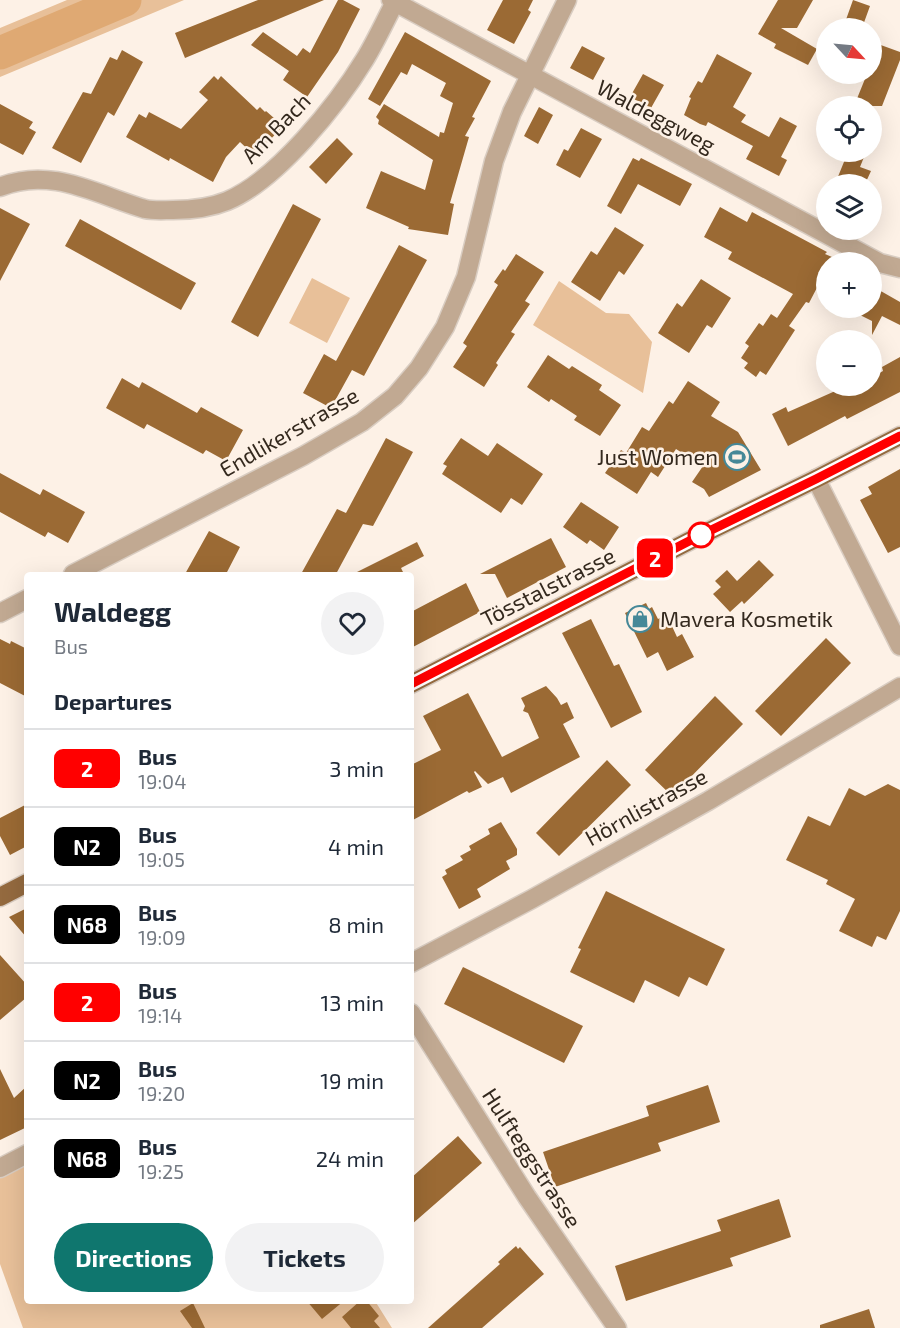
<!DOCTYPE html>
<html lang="en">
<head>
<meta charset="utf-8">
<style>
  body { margin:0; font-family:"Exo 2",sans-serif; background:#f2f2f3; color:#1f2937; height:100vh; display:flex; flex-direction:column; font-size:22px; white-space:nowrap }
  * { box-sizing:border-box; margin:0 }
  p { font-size:20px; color:#747a83 }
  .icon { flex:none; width:33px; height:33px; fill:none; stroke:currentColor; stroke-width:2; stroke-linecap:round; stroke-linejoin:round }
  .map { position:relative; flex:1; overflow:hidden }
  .side { position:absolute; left:24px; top:572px; width:390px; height:732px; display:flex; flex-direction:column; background:#fff; border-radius:6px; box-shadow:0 6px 24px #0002 }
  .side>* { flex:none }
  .badge { padding:0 12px; border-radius:9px; font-size:21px; line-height:39px }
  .needle { width:39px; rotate:116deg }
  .fabs { position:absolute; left:816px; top:18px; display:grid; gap:12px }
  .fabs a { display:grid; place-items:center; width:66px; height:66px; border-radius:50%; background:#fff; box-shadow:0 6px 24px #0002; font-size:30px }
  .map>.badge { position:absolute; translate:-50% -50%; box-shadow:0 0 0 3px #fff }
  h2 { padding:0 30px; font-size:22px; line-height:54px }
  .round { display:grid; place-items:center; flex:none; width:63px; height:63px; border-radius:32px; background:#f2f2f3 }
  .overview { display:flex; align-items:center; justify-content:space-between; height:102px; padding:0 30px }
  h1 { font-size:28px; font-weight:700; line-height:45px }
  .button { display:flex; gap:12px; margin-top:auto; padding:12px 30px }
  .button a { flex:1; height:69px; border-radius:36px; background:#0f766e; color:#fff; font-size:24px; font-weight:700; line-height:69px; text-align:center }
  .button a+a { background:#f2f2f3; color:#1f2937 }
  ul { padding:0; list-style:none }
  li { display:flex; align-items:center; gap:18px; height:78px; padding:0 30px; border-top:2px solid #e0e1e3 }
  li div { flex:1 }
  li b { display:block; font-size:22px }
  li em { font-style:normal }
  li .badge { min-width:66px; font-weight:700; text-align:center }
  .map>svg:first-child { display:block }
  .green { fill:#e8c099 }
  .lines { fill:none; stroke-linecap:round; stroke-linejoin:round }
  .river { stroke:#dfa973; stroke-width:33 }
  .building { fill:#9b6a34 }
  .street-casing { stroke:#d9cdc2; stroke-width:21 }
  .primary-casing { stroke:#d9cdc2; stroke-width:21 }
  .street { stroke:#c1a992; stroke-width:18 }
  .primary { stroke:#946a3f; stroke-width:18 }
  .line-casing { stroke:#fff; stroke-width:14 }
  .line { stroke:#f00; stroke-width:9 }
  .stop-dot { fill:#fff; stroke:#f00; stroke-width:3 }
  .labels { text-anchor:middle; stroke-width:5; stroke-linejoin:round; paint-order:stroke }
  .street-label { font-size:22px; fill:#34291e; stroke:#fdf1e6 }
  .poi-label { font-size:22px; fill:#34291e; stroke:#fdf1e6; text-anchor:end }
</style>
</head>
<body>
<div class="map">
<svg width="900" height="1328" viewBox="0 0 900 1328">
  <rect width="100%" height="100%" fill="#fdf1e6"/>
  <path class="green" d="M67,0H184L0,77V28Z
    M312,278L350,298L327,343L289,323Z
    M559,281L606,313L629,314L652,342L643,393L533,325Z
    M27,1154V1300L375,1301L392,1328H23L0,1264V1168Z"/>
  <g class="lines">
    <path class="river" d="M0,53L125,0"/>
  </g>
  <path class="building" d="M258,0H324L185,58L175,33Z
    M338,0H343L360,9L338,52L307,97L283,80L289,71L251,45L263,32L297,56L303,48L310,53Z
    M503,0H533L528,10L531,12L514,44L487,30Z
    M778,0H813L797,28H781L817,49L808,65L774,48L776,44L758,34Z
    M853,0L870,6L862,28H843Z
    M405,32L491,81L472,117L475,118L465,136L469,137L450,203L454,204L448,235L408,229L409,227L366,208L381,171L425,190L433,160L378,124L379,120L376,117L384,104L439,137L440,132L444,133L453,103L440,96L446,83L412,64L407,75L401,72L380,106L368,99Z
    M878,44L900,52V60L882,106H854L867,74H872V61Z
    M582,46L605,58L593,80L570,68Z
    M122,50L143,62L114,116L108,112L81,163L52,148L83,92L91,94L110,57L117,60Z
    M717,54L752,73L733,107L746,115L741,122L769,137L780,117L797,126L781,157L787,160L779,176L746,159L753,146L708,122L706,126L700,124L684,115L691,98L689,97L698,81L702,83Z
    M643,74L664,85L651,108L630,97Z
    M214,76L218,80L221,76L257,110L260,107L265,112L266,111L283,126L255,156L240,142L226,157L213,182L170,158L169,161L126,137L139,114L146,118L149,112L181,129L208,100L199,92Z
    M0,104L33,122L29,128L36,132L23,155L0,143Z
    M539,107L553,115L538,144L524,136Z
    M581,128L602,139L580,178L556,165L564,149L568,151Z
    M337,138L353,154L326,184L309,167Z
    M848,152H866L860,167L871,171L865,184H835Z
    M633,158L639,161L641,158L692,184L680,206L638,184L621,214L607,206Z
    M293,204L321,219L258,337L231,322Z
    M720,207L747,222L752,212L827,252L825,254L832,257L829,262H826L820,282L809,303L806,302L789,326L795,330L766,375L760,371L756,377L744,368L748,363L741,358L749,346L745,343L759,323L763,326L771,314L777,318L793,294L728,259L732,252L704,237Z
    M0,208L30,224L0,281Z
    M80,219L196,283L181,310L65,246Z
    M615,227L644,245L624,275L619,271L600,301L571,282L591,251L597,255Z
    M399,245L427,260L364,376L352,370L331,408L303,393L324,354L336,361Z
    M516,254L544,272L525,301L530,304L511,332L515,334L496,363L498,365L484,387L453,367L467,346L463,343L498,285L494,282L503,269L505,271Z
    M701,279L731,298L712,328L707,325L689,353L658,333L677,303L682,307Z
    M872,286L900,302V325L882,316L872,335V321L846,308H872Z
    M548,355L569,369L572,366L602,385L599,390L621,405L600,436L574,420L577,416L551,399L549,402L527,387Z
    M900,357V392L847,419L845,416L788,446L772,414L786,407L788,412L842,388L844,391L855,386H872V377L883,371L882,367Z
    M122,378L139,388L142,382L197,413L201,407L243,430L226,461L206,450L203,454L147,424L144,429L106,408Z
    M688,381L720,402L711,416L738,432L761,470L709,497L704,489L692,482L703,466L676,449L658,477L651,472L637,494L605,473L621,450L626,453L642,427L649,431L669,401L673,404Z
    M386,438L413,452L373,526L363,524L336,574H301L337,509L346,513Z
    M461,438L488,456L497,443L543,474L522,505L511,498L501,513L442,474L447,466L443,464Z
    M900,469V547L888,553L860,500L872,494L868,487Z
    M0,473L40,495L43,489L85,512L68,543L48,532L45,537L0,512Z
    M581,502L619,527L604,550L590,540L587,544L563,527Z
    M209,531L240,547L226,574H185Z
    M551,538L566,567L507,598L495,574H480Z
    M417,542L424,556L401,568L404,574H353Z
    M759,560L774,575L744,604L742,601L730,612L713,594L721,587L715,581L727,570L737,581Z
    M466,583L480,612L411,648V612Z
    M646,603L649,609L652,607L658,619L664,616L668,625L671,624L677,637L682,634L694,657L667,671L658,652L647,658L625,613Z
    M591,619L614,666L619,664L642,712L611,728L562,633Z
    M826,638L851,663L781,736L755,711Z
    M0,639L10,644L11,641L27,649V697L0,683Z
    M546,686L557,698L561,705L567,702L574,718L563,724L580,757L511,793L503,777L488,784L475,771L474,772L482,787L469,793L467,791L411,821V765L441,750L423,716L468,693L502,757L539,738L528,713L523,711L525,706L521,698Z
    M715,696L743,724L672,796L645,770Z
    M607,760L631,785L559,856L536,833Z
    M888,784L900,790V911L886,940L877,936L872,947L839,931L855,899L826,884L828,880L786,860L808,816L830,826L849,788L865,796Z
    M27,804V846L10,855L0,836V818Z
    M501,822L517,849V855L506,861L510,869L477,889L481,897L459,909L442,877L447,874L445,870L463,860L460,856L471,850L469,846L490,834L488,829Z
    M606,891L725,949L707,986L689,977L679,997L645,980L634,1003L570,972L581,949L578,948Z
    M27,908V938L9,917Z
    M0,955L27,985V997L0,1020Z
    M463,967L583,1026L564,1063L444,1004Z
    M0,1069L14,1098L27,1086V1127L0,1140Z
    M708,1085L720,1122L658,1143L661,1151L555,1187L543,1152L649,1116L646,1106Z
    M458,1136L482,1163L411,1225V1178Z
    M779,1199L791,1237L730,1258L733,1266L626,1301L615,1266L721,1231L717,1220Z
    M516,1246L518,1249L520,1247L544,1274L482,1328H428L500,1264L498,1262Z
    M306,1300H345L322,1319Z
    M361,1300H366L379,1316L374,1321L380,1328H351L342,1317Z
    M193,1303L205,1328H192L180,1311Z
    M869,1309L875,1328H820V1325Z"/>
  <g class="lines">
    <defs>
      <path id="street" d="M391,0L880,263L900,268
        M0,187C51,166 97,195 145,209C154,211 164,210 173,210C190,210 210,208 227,201C277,180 337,105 365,59C376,41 385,21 395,2
        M816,479L900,646
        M73,574L303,456L362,422L395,396L419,368L445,327L466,277L494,161L512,112L567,0
        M0,613L27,599
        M411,963L532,899L708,801L900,687
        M411,1013L527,1197L617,1328
        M0,1168L27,1154"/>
      <path id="primary" d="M411,684L697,537L816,479L900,436
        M0,897L27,883"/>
    </defs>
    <use href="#street" class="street-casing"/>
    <use href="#primary" class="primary-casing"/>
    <use href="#street" class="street"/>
    <use href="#primary" class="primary"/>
  </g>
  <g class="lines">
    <defs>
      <path id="line" d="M411,684L697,537L816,479L900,436"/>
    </defs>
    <use href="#line" class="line-casing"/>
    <use href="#line" class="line"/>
  </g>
  <defs>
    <symbol id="stadium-ring" viewBox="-11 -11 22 22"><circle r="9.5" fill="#fdf1e6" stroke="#458898" stroke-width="1.5"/><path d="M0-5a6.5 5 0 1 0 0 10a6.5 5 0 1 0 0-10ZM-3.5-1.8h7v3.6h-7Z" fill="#458898"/></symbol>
    <symbol id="shop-ring" viewBox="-11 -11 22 22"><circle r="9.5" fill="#fdf1e6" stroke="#458898" stroke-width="1.5"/><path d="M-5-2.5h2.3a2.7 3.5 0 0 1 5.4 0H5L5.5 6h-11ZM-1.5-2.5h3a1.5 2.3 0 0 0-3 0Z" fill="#458898"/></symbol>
  </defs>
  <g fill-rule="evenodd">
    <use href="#stadium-ring" x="722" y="442" width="30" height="30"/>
    <use href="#shop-ring" x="625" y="604" width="30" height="30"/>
  </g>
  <circle class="stop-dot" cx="701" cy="535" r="12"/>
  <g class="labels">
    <g class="street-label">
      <text transform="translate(656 116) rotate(28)" y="8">Waldeggweg</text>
      <text transform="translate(276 128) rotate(-46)" y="8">Am Bach</text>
      <text transform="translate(289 432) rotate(-30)" y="8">Endlikerstrasse</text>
      <text transform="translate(548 587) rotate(-27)" y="8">Tösstalstrasse</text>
      <text transform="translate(646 807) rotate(-29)" y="8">Hörnlistrasse</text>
      <text transform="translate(532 1158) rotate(57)" y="8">Hulfteggstrasse</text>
    </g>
    <g class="poi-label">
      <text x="718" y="465">Just Women</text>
      <text x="660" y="627" text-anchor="start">Mavera Kosmetik</text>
    </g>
  </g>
</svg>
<div class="fabs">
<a><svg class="needle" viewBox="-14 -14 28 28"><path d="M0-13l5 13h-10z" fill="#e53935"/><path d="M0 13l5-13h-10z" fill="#747a83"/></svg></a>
<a><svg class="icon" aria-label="locate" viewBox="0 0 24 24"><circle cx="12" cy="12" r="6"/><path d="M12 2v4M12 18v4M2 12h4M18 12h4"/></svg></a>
<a><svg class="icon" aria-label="layers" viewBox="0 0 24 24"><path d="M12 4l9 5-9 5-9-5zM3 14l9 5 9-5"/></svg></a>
<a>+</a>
<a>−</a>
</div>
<b class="badge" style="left:655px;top:558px;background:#f00;color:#fff">2</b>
<section class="side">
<div class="overview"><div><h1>Waldegg</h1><p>Bus</p></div><a class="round"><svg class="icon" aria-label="heart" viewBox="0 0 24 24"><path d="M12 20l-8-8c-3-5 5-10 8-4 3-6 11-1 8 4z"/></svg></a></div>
<h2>Departures</h2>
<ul>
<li><span class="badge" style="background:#f00;color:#fff">2</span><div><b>Bus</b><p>19:04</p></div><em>3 min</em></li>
<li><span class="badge" style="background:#000;color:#fff">N2</span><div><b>Bus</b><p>19:05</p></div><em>4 min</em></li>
<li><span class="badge" style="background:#000;color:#fff">N68</span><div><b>Bus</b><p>19:09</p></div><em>8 min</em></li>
<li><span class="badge" style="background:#f00;color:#fff">2</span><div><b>Bus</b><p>19:14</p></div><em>13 min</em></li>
<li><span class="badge" style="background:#000;color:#fff">N2</span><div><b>Bus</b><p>19:20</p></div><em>19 min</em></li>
<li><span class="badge" style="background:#000;color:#fff">N68</span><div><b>Bus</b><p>19:25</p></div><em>24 min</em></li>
</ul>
<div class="button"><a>Directions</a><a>Tickets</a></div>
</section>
</div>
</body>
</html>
